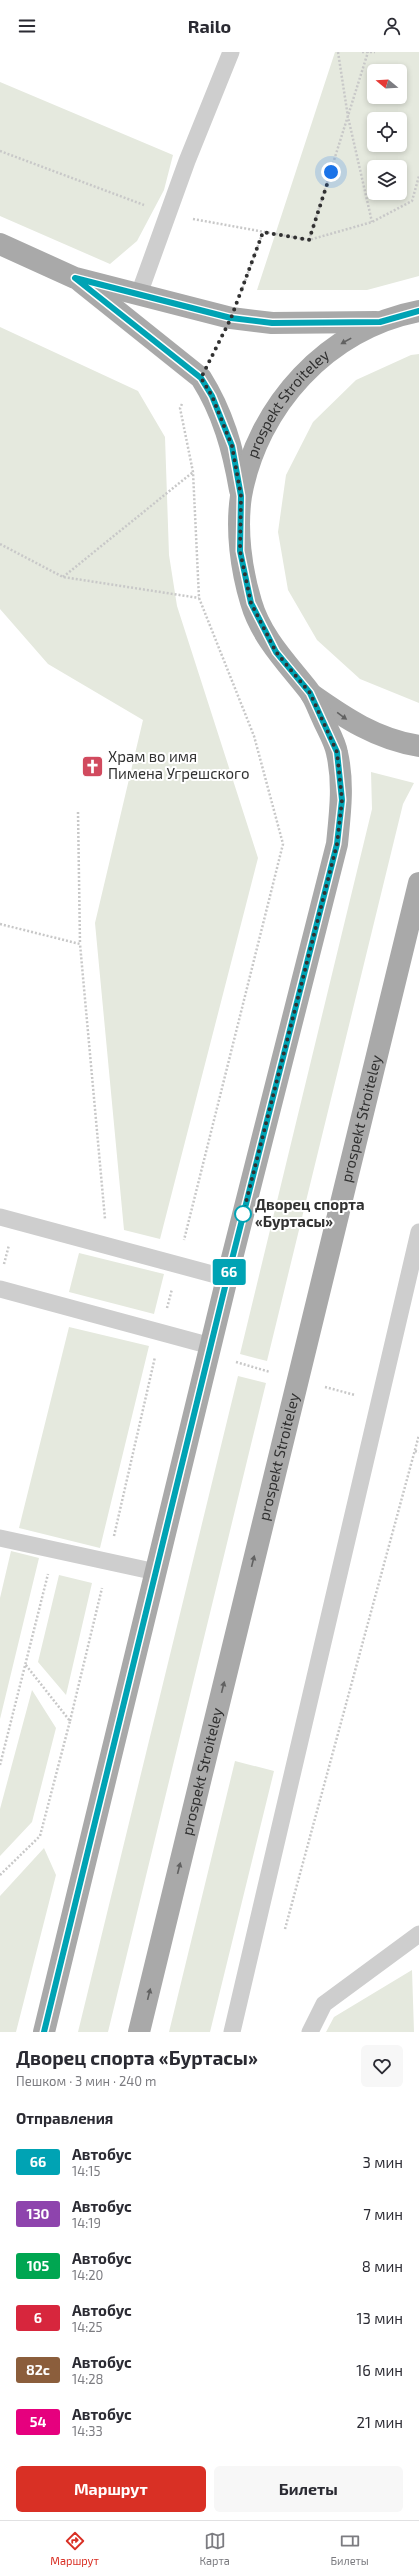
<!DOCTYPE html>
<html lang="ru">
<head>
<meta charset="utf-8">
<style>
  body { margin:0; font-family:"Exo 2",sans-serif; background:#f7f7f7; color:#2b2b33; height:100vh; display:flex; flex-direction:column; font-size:15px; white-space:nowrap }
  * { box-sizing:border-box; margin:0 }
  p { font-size:13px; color:#7c7c81 }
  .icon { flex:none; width:22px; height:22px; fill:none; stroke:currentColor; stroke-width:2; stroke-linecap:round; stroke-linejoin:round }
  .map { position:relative; height:1980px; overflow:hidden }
  .details { display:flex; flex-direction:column; background:#fff; flex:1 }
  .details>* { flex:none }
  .badge { padding:0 8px; border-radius:3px; font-size:14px; line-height:26px }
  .needle { width:26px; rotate:288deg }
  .tools { position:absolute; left:367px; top:12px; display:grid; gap:8px }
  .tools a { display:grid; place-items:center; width:40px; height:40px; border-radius:6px; background:#fff; box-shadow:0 2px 6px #0003; font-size:20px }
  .you { position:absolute; width:20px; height:20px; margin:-10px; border:3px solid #fff; border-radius:50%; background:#1a73e8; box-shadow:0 0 0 6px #1a73e833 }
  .map>.badge { position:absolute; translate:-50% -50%; box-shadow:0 0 0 2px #fff }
  h2 { padding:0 16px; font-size:15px; line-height:36px }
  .round { display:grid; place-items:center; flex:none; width:42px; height:42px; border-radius:6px; background:#f7f7f7 }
  .summary { display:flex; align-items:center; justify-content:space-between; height:68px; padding:0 16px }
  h1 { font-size:19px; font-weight:700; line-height:30px }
  .action { display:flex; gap:8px; margin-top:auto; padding:8px 16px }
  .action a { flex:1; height:46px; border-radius:6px; background:#d93025; color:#fff; font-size:16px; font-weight:700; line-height:46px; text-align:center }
  .action a+a { background:#f7f7f7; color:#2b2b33 }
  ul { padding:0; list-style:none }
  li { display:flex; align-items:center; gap:12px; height:52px; padding:0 16px }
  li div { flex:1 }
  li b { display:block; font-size:15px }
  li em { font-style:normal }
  li .badge { min-width:44px; font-weight:700; text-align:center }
  header { display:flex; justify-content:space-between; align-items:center; height:52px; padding:0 16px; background:#fff; font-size:18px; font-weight:700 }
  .tabs { display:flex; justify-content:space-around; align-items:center; height:56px; border-top:1px solid #e1e1e2; background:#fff; font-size:11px; color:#7c7c81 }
  .tabs a { display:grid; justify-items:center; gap:2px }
  .tabs .on { color:#d93025 }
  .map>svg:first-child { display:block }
  .grass { fill:#e5e9de; fill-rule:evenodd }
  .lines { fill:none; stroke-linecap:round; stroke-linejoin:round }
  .path { stroke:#c8c8c8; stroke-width:2.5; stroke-dasharray:2 2; stroke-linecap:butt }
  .service { stroke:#cecece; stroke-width:17 }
  .primary { stroke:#a9a9a9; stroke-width:22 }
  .oneway { fill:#616161 }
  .line-casing { stroke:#fff; stroke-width:9 }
  .line { stroke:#00a3b4; stroke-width:6 }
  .walk { stroke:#313131; stroke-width:4; stroke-dasharray:0 7.2 }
  .stop-dot { fill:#fff; stroke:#00a3b4; stroke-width:2 }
  .labels { text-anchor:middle; stroke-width:4; stroke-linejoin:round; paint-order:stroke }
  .street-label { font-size:15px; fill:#313131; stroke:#fff }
  .poi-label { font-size:15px; fill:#313131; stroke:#fff; text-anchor:start }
  .stop-label { font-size:15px; font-weight:bold; fill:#313131; stroke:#fff; text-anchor:start }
</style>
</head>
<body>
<header><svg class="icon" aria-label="menu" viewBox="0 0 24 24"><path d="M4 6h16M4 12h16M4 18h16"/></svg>Railo<svg class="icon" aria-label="person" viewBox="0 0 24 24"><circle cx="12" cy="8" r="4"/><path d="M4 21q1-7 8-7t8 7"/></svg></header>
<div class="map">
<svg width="419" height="1980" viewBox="0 0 419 1980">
  <rect width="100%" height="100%" fill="#fff"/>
  <path class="grass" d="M335,0H419V224L367,238H257ZM374,19H400V45H374ZM374,67H400V93H374ZM374,115H400V141H374Z
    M0,30L173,103L164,138L137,189L110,212L0,164Z
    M0,275L138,339L165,385L169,503L177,554L258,806L160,1187L124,1178L95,871L143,668L48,612L0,557Z
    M419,302V651L360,627L317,588L288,538L278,480L286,423L313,370L356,328L411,303Z
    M371,720L414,731L403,752L267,1309L240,1302L372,757Z
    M79,1201L164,1222L154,1262L69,1240Z
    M69,1275L149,1294L100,1496L19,1476Z
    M238,1324L266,1331L108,1980H78Z
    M11,1499L39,1506L0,1667V1546Z
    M59,1523L92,1531L66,1643L38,1610Z
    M32,1638L56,1676L32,1770L0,1804V1757Z
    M235,1709L274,1719L210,1980H169Z
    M44,1796L56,1823L16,1980H0V1844Z
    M412,1918L414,1980H326L334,1965Z"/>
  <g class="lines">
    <path class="path" d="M338,0L348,65L372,170
      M362,0H375
      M0,99L144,153
      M193,167L309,188L372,170L412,149L419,124
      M309,188L368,0
      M241,240L263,180
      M182,352L180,356L193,420L199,546L254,684L283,792L184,1188
      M0,492L63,525L199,546
      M63,525L193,420
      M78,760L80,892
      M0,872L80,892L105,1167
      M4,1212L9,1193
      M167,1256L172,1237
      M236,1310L270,1320
      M325,1335L355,1343
      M415,1399L419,1400
      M114,1484L155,1305
      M70,1669L102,1536
      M0,1713L48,1522
      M0,1823L40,1784L70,1669L25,1612
      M285,1877L419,1383"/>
    <path class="service" d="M139,242L187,109L231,0
      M0,1165L227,1226
      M0,1237L211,1294
      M0,1486L156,1520
      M232,1980L419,1180
      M310,1980L324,1952L419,1882"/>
    <g class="primary">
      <path d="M0,192L75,226L231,266L272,271L376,270"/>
      <path d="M81,230L201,326C223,361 233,397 240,438"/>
      <path d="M311,642C345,666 376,687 419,694"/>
      <path id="s1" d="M44,1980L227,1226L337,792C340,762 344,731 337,701C335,689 327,677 322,665C318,657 315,647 309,639C287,611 261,585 251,550C241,517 236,478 241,444C257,354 328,276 419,259"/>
      <path id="s2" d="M139,1980L419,831"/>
    </g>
  </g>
  <defs><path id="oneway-solid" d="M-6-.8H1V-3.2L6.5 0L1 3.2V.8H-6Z"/></defs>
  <g class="oneway">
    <use href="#oneway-solid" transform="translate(346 289) rotate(151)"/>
    <use href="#oneway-solid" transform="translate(342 664) rotate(36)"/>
    <use href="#oneway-solid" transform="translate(253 1509) rotate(-76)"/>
    <use href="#oneway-solid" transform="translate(223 1635) rotate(-76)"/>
    <use href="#oneway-solid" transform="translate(179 1816) rotate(-76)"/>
    <use href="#oneway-solid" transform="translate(149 1942) rotate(-76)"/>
  </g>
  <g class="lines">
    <defs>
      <path id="line" d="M44,1980L224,1239L337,792L342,748L337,700L310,641L276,600L251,551L240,499L241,444L232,394L212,344L201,326L75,226L231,266L272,271L380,270L419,259"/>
    </defs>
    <use href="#line" class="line-casing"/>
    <use href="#line" class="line"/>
    <path class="walk" d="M243,1162L337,792L342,748L337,700L310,641L276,600L251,551L240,499L241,444L232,394L212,344L201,326L231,266L263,180L309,188L331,120"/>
  </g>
  <defs>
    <symbol id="church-square" viewBox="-11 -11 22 22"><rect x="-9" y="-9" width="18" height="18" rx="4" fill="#d14a5e" stroke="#fff"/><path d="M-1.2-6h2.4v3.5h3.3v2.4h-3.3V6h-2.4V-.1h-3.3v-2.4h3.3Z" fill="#fff"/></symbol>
  </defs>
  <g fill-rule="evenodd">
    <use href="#church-square" x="80" y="702" width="25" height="25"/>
  </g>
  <circle class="stop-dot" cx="243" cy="1162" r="8"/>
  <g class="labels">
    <g class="street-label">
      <text dy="5" stroke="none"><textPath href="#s1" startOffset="1703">prospekt Stroiteley</textPath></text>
      <text dy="5" stroke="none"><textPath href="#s2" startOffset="940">prospekt Stroiteley</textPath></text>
      <text dy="5" stroke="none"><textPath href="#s2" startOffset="592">prospekt Stroiteley</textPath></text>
      <text dy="5" stroke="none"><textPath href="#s2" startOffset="268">prospekt Stroiteley</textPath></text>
    </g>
    <g class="poi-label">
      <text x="108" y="710">Храм во имя<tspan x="108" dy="17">Пимена Угрешского</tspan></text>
    </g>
    <g class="stop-label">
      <text x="255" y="1158">Дворец спорта<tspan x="255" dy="17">«Буртасы»</tspan></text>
    </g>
  </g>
</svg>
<div class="tools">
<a><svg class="needle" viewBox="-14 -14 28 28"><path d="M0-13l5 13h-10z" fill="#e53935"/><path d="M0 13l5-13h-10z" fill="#7c7c81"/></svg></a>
<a><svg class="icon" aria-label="locate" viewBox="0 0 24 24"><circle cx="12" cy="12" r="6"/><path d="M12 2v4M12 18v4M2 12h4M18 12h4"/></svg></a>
<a><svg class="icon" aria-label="layers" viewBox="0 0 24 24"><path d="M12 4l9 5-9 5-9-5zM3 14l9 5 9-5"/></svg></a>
</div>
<div class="you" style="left:331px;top:120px"></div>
<b class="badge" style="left:229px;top:1220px;background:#00a3b4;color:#fff">66</b>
</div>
<section class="details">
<div class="summary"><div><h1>Дворец спорта «Буртасы»</h1><p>Пешком · 3 мин · 240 m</p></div><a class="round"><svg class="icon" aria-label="heart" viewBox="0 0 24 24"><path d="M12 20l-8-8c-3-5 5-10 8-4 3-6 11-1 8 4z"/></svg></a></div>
<h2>Отправления</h2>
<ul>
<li><span class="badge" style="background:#00a3b4;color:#fff">66</span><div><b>Автобус</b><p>14:15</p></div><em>3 мин</em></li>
<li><span class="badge" style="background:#8e44ad;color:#fff">130</span><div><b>Автобус</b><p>14:19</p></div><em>7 мин</em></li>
<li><span class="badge" style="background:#00a651;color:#fff">105</span><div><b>Автобус</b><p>14:20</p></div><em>8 мин</em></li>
<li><span class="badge" style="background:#d7263d;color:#fff">6</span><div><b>Автобус</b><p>14:25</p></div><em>13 мин</em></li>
<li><span class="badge" style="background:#8b5e3c;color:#fff">82с</span><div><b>Автобус</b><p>14:28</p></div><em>16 мин</em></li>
<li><span class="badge" style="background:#e6007e;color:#fff">54</span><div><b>Автобус</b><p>14:33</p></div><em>21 мин</em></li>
</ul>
<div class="action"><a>Маршрут</a><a>Билеты</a></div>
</section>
<nav class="tabs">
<a class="on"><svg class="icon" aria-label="directions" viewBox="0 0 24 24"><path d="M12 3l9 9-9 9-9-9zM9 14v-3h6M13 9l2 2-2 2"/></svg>Маршрут</a>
<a><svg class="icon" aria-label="map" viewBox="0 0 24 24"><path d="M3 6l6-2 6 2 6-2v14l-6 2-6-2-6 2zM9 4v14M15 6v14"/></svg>Карта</a>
<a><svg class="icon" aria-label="tickets" viewBox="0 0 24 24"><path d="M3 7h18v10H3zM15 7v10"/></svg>Билеты</a>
</nav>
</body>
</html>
